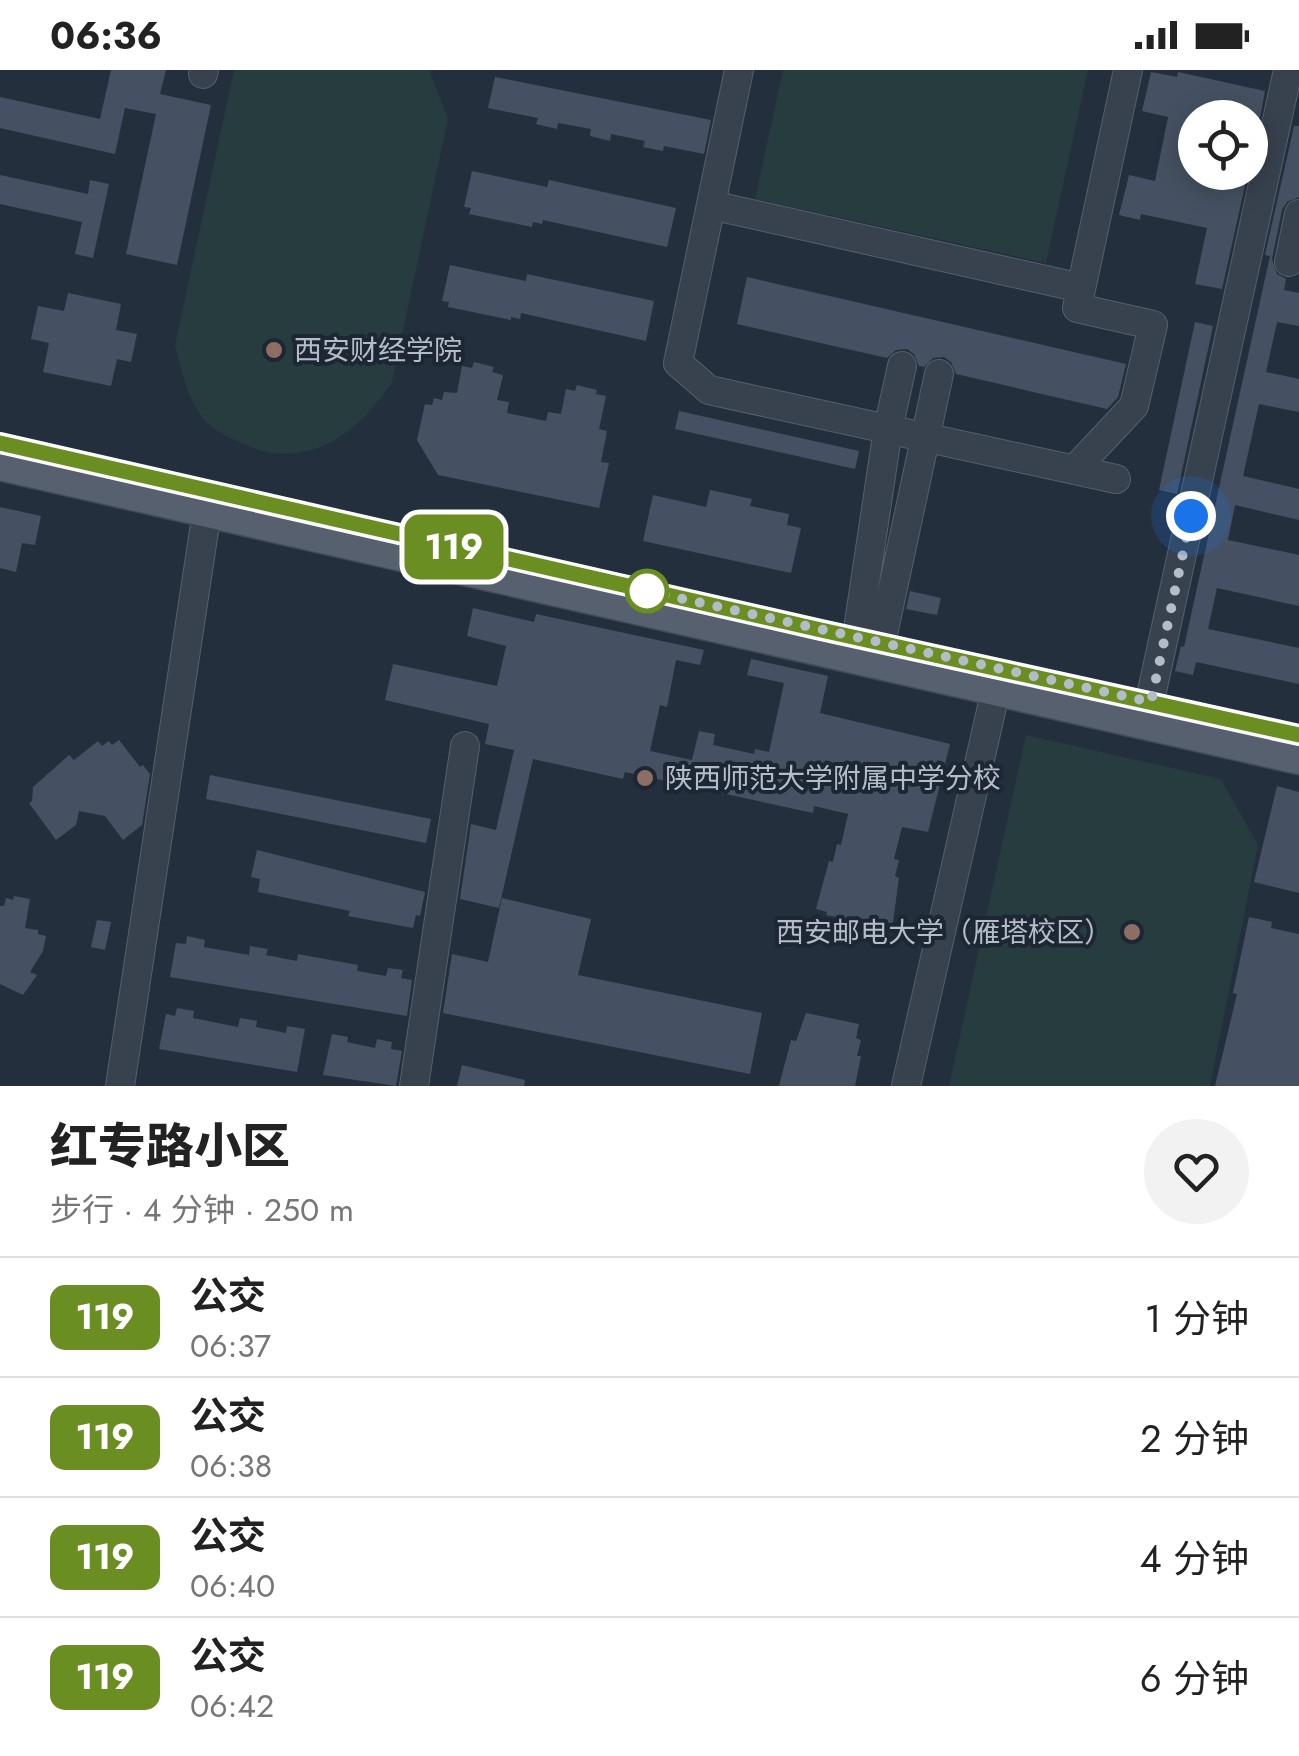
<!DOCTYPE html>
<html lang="zh">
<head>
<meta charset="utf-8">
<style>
  body { margin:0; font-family:Jost,"Noto Sans SC",sans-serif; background:#f2f2f2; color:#222; height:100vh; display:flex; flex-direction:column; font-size:38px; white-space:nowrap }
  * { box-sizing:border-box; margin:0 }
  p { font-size:32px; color:#767676 }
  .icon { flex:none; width:55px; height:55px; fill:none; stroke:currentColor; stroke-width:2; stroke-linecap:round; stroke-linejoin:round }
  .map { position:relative; height:1016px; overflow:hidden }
  .side { display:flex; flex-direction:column; background:#fff; flex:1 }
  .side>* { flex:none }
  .badge { padding:0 20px; border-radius:15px; font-size:35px; line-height:65px }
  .controls { position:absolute; left:1178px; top:30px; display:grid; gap:20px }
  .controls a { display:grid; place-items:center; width:90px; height:90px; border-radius:50%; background:#fff; box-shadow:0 5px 25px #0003; font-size:50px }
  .you { position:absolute; width:50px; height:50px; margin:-25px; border:8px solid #fff; border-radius:50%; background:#1a73e8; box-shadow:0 0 0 15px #1a73e833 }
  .map>.badge { position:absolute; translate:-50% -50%; box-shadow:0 0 0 5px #fff }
  .round { display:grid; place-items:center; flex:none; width:105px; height:105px; border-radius:52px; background:#f2f2f2 }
  .head { display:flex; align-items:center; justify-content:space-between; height:170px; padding:0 50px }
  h1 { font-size:48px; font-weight:800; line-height:75px }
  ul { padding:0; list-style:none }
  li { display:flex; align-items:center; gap:30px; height:120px; padding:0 50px; border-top:2px solid #e0e0e0 }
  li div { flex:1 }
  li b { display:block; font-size:38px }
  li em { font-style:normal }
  li .badge { min-width:110px; font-weight:700; text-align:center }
  .status { display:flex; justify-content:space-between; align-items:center; height:70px; padding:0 50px; background:#fff; direction:ltr }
  .status svg { height:28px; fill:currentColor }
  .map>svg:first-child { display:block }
  .green { fill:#263c3f }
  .building { fill:#455162 }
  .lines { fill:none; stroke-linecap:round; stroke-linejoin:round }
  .minor-casing { stroke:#565f6c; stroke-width:30 }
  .major-casing { stroke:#414a57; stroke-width:35 }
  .minor { stroke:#38414e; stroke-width:28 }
  .major { stroke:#56606e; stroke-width:32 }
  .line-casing { stroke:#fff; stroke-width:22 }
  .line { stroke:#6b8e23; stroke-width:15 }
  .walk { stroke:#b4bcc9; stroke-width:10; stroke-dasharray:0 18 }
  .education-dot { fill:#8d6e63; stroke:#1d2633; stroke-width:4 }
  .stop-dot { fill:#fff; stroke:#6b8e23; stroke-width:5 }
  .labels { text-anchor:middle; stroke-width:8; stroke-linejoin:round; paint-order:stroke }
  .poi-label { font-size:28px; fill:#b4bcc9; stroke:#1d2633; text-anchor:start }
</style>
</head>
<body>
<div class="status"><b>06:36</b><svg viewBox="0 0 49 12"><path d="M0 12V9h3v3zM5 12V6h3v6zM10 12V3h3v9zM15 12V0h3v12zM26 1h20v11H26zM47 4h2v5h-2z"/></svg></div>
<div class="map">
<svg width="1299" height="1016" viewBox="0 0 1299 1016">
  <rect width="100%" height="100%" fill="#242f3e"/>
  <path class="green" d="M234,0H429L448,49L392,312C365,353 326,390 271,383C262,382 251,376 242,373C226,367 206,356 198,341C185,321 181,297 175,275Z
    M783,0H1088L1046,193L755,129Z
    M1026,665L1221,709L1258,775L1210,1016H949Z"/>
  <path class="building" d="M111,0H166L160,24L211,35L177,195L126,184L156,44L125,38L115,84L0,58V27L100,49Z
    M1151,2L1177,7L1178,2L1265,21L1260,48H1195V102H1248L1222,219L1195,214L1207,158L1141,144L1140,150L1119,145L1129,105L1155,111L1168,47L1142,41Z
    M495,7L711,50L704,84L664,76L663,81L643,77L645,71L611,64L610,71L590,66L591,59L558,53L557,59L536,54L538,48L488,38Z
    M1294,56H1299V127L1287,132L1282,140L1272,189L1277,204L1286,209L1284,220L1299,223V256L1277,252L1266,302L1299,309V342L1259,334L1243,406L1299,419V450L1235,435L1228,470L1299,485V536L1217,518L1208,559L1299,578V614L1196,592L1193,605L1175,601L1181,576L1184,577L1270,186L1265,185Z
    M472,101L547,117L549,110L676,138L667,177L543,150L542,154L533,152L532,157L469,144L471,138L464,137Z
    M0,105L88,124L90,110L109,114L93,188L75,184L82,152L0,134Z
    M450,195L526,211L527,204L654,231L646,271L521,243L520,249L511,247V250L448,237L449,232L442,231Z
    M747,207L1126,294L1118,327L1107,339L956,304L951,292L944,287L933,288L924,297L919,296L914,284L907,279L896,280L887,288L737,254Z
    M68,223L121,234L116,260L137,264L131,292L117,289L111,316L43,302L49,273L31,269L38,236L64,241Z
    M1195,252L1213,256L1177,424L1159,420Z
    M474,292L494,297L492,302L503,305L497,330L509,332L507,343L546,351L548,342L561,344L566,319L575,321L577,315L597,320L596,324L606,326L599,359L607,361L601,392L609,393L599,438L438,405L417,370L425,334L432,335L434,328L442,330L444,322L457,323L462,296L472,298Z
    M679,341L859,381L855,399L675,359Z
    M710,420L752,429L750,436L789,444L787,455L801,458L791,503L643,471L653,425L706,437Z
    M0,437L41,446L35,475L22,473L16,502L0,498Z
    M910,521L941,528L937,545L906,539Z
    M473,538L534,552L536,544L704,580L700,595L676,590L667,637L660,635L650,681L692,690L699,661L715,664L713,675L754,684L755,679L769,682L784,613L747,605L751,589L828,606L820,643L950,674L928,762L902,757L894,789L899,790L895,806L899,808L892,859L826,845L827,842L816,839L829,791L833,792L837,774L841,775L848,744L814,736L813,743L625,702L623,709L533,689L499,838L460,829L471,754L496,760L514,680L485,674L489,654L385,630L393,594L497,616L506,576L467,566Z
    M119,670L140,697L143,695L150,704L142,755L123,770L105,746L79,741L76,755L56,770L29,733L32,731L33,717L69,685L74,690L98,671L102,676L109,671L112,675Z
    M210,705L431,749L426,773L206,729Z
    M1277,716L1299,722V823L1254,812Z
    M257,780L425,822L420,846L416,845L413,858L348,846L350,841L258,822L260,809L251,807Z
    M14,826L30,829L25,858L38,860V864L46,866L43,881L30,902L37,905L23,925L0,914V836H4L6,828L13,830Z
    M502,828L591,849L578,905L762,943L750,1004L443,943L452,884L488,892Z
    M1249,847L1272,852L1271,858L1299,864V1016H1215L1237,924L1233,923Z
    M97,850L111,852L105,880L91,877Z
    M187,866L205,870L204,877L249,885L250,876L268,879L266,885L297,891L298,884L358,895L357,901L386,906L388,898L403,900L401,908L412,910L407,946L170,907L176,873L186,874Z
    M177,938L194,941L193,948L238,957L240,948L257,951L256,957L286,963L287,956L305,959L297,1002L159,979L166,944L175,946Z
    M806,943L859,954L856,968L861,970L857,986H861L855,1016H779L791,970L796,971Z
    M332,964L348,967L347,972L375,978L377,969L392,972L391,979L402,981L396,1016L323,1005Z
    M462,995L525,1010L524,1016H457Z"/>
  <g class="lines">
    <defs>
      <path id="minor" d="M739,0L678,293L709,320L1116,409
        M203,4L204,0
        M711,135L1081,218
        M1289,192L1299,144
        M1074,400L1134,336L1153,255L1077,238L1128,0
        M854,586L888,359L902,296
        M877,592L939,304
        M1145,653L1288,0
        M120,1016L207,441
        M414,1016L465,676
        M906,1016L996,619"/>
      <path id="major" d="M0,394L1299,688"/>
    </defs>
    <use href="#minor" class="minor-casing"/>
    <use href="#major" class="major-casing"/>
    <use href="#minor" class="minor"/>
    <use href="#major" class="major"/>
  </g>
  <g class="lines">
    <defs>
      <path id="line" d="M0,373L821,560L1299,665"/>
    </defs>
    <use href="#line" class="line-casing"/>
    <use href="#line" class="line"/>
    <path class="walk" d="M647,521L1151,632L1191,446"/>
  </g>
  <g class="education-dot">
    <circle cx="274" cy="280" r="10"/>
    <circle cx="645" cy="708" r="10"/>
    <circle cx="1132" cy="862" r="10"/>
  </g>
  <circle class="stop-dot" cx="647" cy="521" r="20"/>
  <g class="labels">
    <g class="poi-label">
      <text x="294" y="290">西安财经学院</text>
      <text x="665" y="718">陕西师范大学附属中学分校</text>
      <text x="1112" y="872" text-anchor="end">西安邮电大学（雁塔校区）</text>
    </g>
  </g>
</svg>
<div class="controls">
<a><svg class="icon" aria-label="locate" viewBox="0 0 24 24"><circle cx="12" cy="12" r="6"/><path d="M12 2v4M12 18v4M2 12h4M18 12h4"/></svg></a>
</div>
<div class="you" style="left:1191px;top:446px"></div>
<b class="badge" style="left:454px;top:477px;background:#6b8e23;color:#fff">119</b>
</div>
<section class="side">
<div class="head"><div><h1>红专路小区</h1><p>步行 · 4 分钟 · 250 m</p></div><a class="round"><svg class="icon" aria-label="heart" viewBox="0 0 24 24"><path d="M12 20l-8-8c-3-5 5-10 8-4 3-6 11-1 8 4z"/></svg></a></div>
<ul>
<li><span class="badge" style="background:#6b8e23;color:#fff">119</span><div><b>公交</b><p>06:37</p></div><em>1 分钟</em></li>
<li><span class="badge" style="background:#6b8e23;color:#fff">119</span><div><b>公交</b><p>06:38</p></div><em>2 分钟</em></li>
<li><span class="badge" style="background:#6b8e23;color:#fff">119</span><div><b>公交</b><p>06:40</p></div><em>4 分钟</em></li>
<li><span class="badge" style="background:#6b8e23;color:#fff">119</span><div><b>公交</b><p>06:42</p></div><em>6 分钟</em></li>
</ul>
</section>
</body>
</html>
